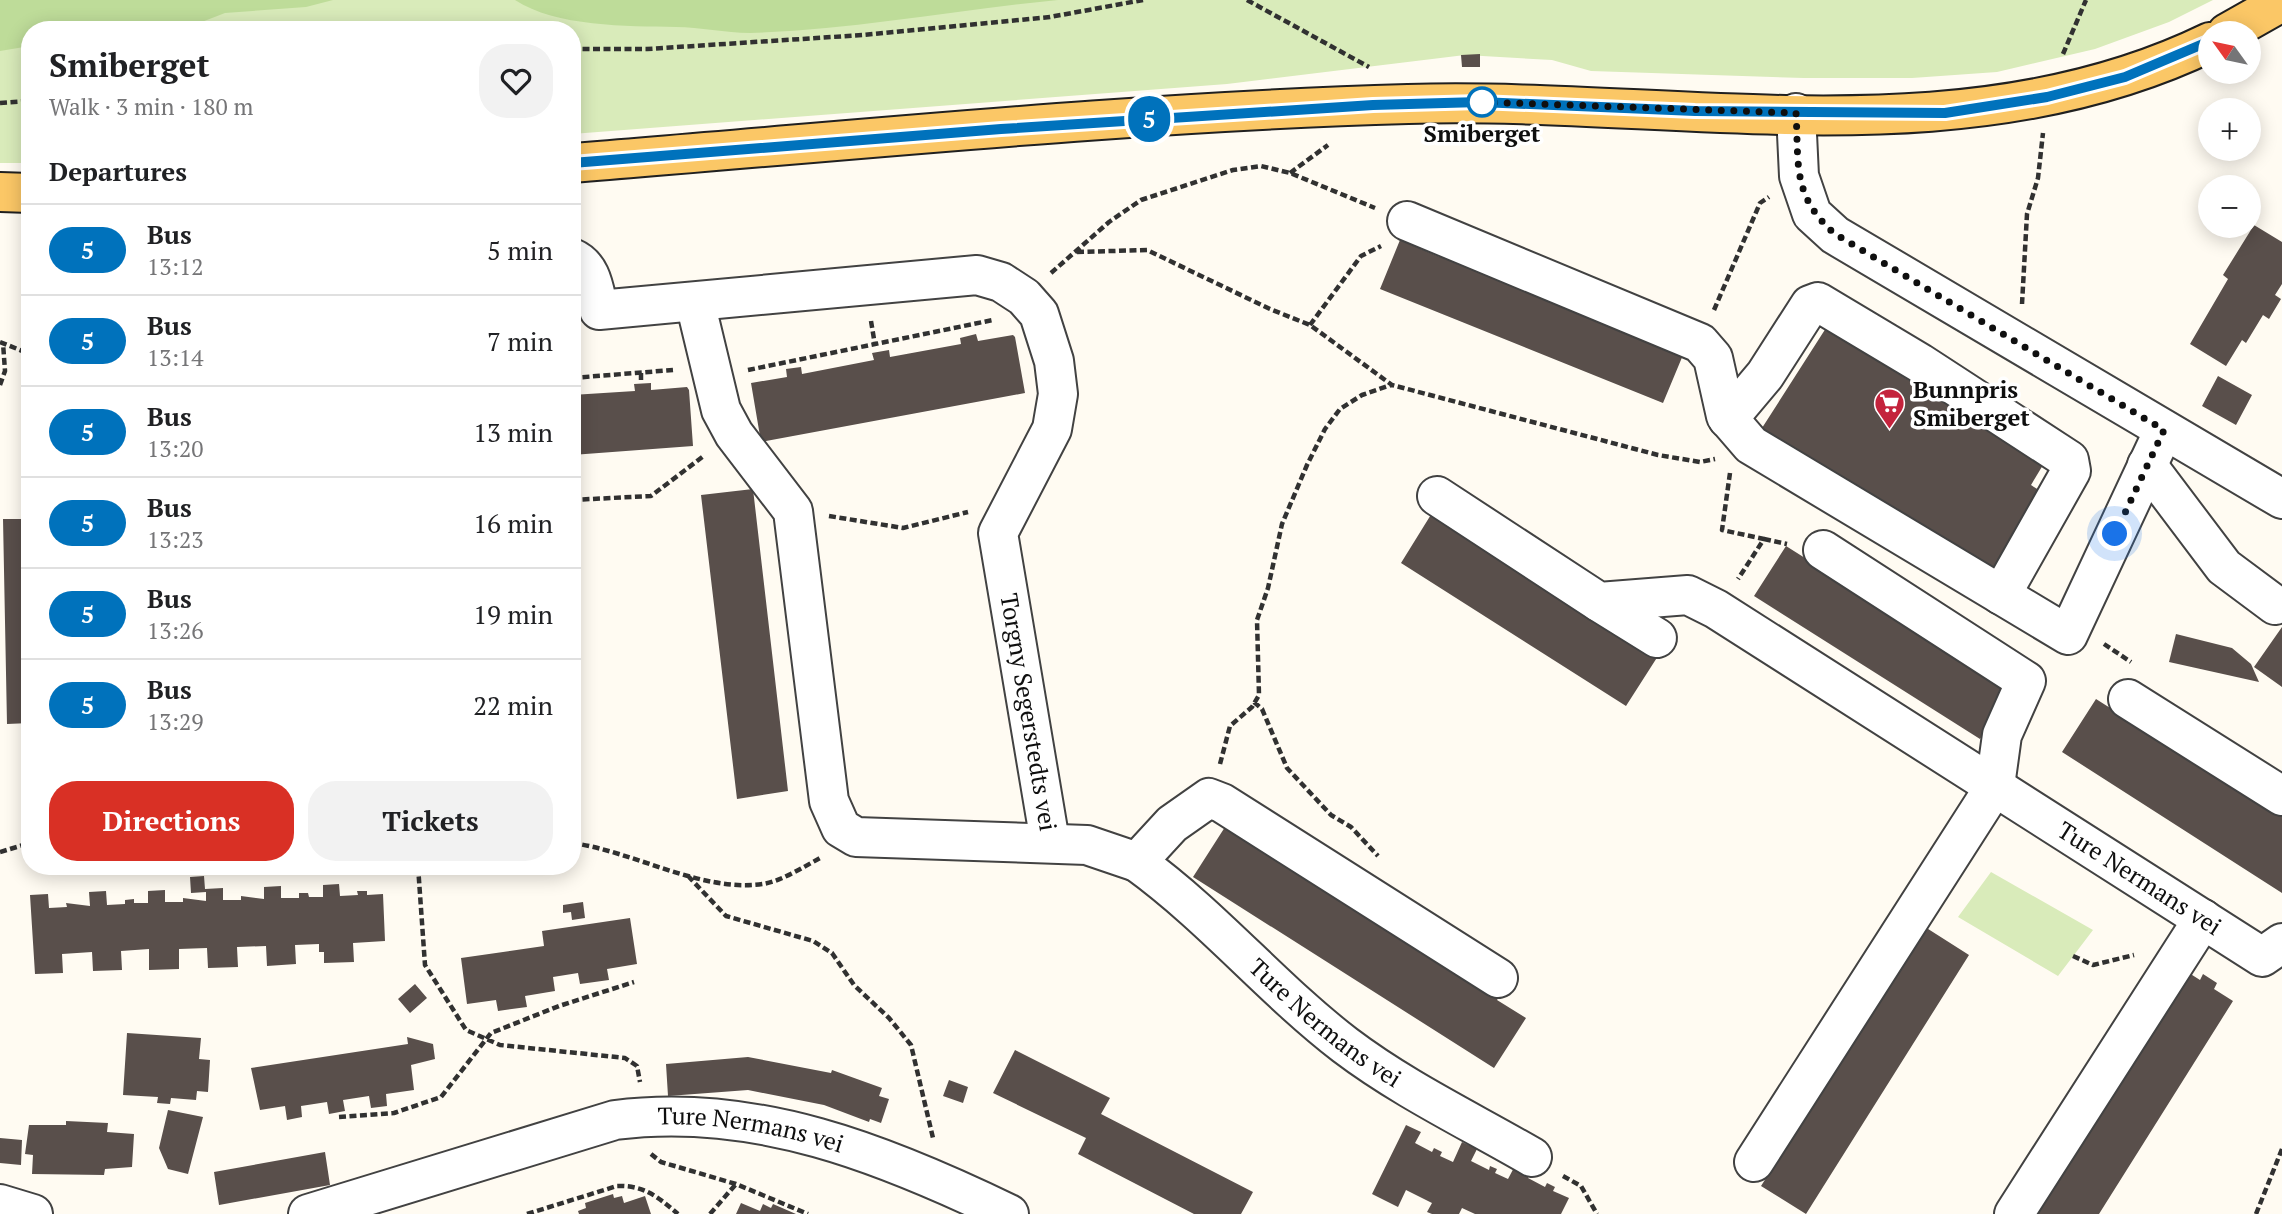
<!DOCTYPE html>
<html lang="en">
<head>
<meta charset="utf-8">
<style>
  body { margin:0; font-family:"PT Serif",serif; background:#f2f2f2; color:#202124; height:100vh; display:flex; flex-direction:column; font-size:26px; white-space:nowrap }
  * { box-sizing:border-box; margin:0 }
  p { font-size:23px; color:#757577 }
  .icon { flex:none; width:38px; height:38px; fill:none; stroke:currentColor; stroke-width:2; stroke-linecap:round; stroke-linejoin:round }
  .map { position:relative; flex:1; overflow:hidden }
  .side { position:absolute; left:21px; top:21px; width:560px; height:854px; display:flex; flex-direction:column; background:#fff; border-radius:28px; box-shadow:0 4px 18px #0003 }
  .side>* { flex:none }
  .badge { padding:0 14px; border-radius:23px; font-size:24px; line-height:46px }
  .needle { width:46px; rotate:303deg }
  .tools { position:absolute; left:2198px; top:21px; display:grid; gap:14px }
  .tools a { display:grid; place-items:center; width:63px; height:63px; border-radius:50%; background:#fff; box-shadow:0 4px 18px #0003; font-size:35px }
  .you { position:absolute; width:35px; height:35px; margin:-18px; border:5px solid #fff; border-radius:50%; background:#1a73e8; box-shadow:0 0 0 10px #1a73e833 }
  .map>.badge { position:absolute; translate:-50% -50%; box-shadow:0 0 0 4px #fff }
  h2 { padding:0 28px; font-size:26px; line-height:63px }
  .round { display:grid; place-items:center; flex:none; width:74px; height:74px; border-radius:28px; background:#f2f2f2 }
  .overview { display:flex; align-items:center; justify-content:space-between; height:119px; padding:0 28px }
  h1 { font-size:33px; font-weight:700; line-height:52px }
  .primary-button { display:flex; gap:14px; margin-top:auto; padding:14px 28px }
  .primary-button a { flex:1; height:80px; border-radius:28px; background:#d93025; color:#fff; font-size:28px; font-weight:700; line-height:80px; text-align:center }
  .primary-button a+a { background:#f2f2f2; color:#202124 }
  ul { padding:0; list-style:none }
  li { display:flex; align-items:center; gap:21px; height:91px; padding:0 28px; border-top:2px solid #e0e0e0 }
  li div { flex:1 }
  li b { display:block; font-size:26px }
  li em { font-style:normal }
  li .badge { min-width:77px; font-weight:700; text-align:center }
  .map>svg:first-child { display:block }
  .green { fill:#d9ebba }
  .forest { fill:#bedc99 }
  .building { fill:#594f4b }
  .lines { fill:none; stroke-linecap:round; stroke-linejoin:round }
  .minor-casing { stroke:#424242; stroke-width:42 }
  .major-casing { stroke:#202020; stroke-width:42 }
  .path { stroke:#313131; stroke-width:4.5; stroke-dasharray:7 3.5; stroke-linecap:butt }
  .minor { stroke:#fff; stroke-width:38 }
  .major { stroke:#fbc766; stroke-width:38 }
  .line-casing { stroke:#fff; stroke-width:16 }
  .line { stroke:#0072bc; stroke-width:10 }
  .walk { stroke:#0f0f0f; stroke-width:7; stroke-dasharray:0 12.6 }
  .stop-dot { fill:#fff; stroke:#0072bc; stroke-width:3.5 }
  .labels { text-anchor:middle; stroke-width:7; stroke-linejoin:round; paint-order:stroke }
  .stop-label { font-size:24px; font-weight:bold; fill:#0f0f0f; stroke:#fff }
  .poi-label { font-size:24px; font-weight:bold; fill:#0f0f0f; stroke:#fff; text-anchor:start }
  .street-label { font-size:24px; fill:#0f0f0f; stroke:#fff }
</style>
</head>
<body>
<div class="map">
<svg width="2282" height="1214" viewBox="0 0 2282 1214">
  <rect width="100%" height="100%" fill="#fffbf2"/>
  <path class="green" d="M0,0H2213L2169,22L2095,49L1997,72L1912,78H1804L1591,71L1552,60L1465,55L1227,84L572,134V30H30V163H0Z
    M1991,872L2093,930L2058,976L1958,917Z"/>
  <path class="forest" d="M0,0H333L306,7L225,13L181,30H30V46L0,51Z
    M515,0H1058C955,10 853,30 750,33C725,33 700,27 676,27C627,26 556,27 515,0Z"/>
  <path class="building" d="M1480,54V67H1462L1461,55Z
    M2254,225L2282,242V284L2275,295L2281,299L2269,319L2263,315L2246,343L2242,340L2226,366L2190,344L2228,279L2223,275Z
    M1400,240L1440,257L1443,250L1458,256L1455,263L1535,295L1537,288L1683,355L1663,403L1380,289Z
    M1826,328L2043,465L2031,485L2042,492L1994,569L1979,565L1762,428Z
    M976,334L978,341L1013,335L1015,337L1025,393L761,442L751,383L787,377L786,369L801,367L802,374L874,360L872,353L889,350L890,357L961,344L960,338Z
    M2218,376L2252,395L2236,425L2202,406Z
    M651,383V390L687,387L689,390L693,446L572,455V395L635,391L634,384Z
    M753,489L788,791L737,799L701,495Z
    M1432,513L1658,656L1626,706L1401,563Z
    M3,519H30V723L7,724Z
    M1786,546L2012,689L1980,739L1754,596Z
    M2282,627V687L2254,667Z
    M2176,634L2232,648L2251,664L2259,682L2169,662Z
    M2096,699L2282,817V893L2062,752Z
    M1225,827L1501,994L1497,1000L1526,1018L1494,1068L1193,877Z
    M204,876L205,889L223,888V900H241V896L264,899V887L281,886V898H299V893H308L309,897H323V885L339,884L340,896L358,895L357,891H367V895L383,894L385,941L353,943L354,962L324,963V952H319V944L295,945L296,964L267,966L266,946L237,947L238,967L208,968L207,948L179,949V969L149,970V949L121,951L122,970L93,971L92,952L62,954L63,973L35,974L30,895L48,894L49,908L67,907L66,903L90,906L89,892L106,891L107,905L125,904V900L134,899V903H148V891L165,890V902H183V898L206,901V892L191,893L190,877Z
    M583,902L585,918L572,920L571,912L563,913V905Z
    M630,918L637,964L607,969L609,980L580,984L578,973L553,977L555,991L525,996L527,1007L498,1011L496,1000L467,1004L461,958L544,946L542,931Z
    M1925,927L1969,955L1806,1214L1761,1186Z
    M2189,973L2200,980L2203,974L2217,983L2214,989L2233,1001L2099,1214H2037Z
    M415,984L427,998L410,1013L398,999Z
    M127,1033L201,1038L199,1059L210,1060L208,1092L197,1091L196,1100L171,1098L170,1104L157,1103L158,1097L123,1095Z
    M407,1037L433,1044L435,1059L411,1065L414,1090L386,1094L387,1106L371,1108L369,1096L343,1100L345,1111L329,1114L327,1102L301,1106L302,1117L287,1120L285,1106L260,1110L251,1068L408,1044Z
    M1015,1050L1110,1098L1101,1114L1253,1192L1241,1214H1194L1078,1154L1086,1138L993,1093Z
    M748,1057L831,1073L832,1070L882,1088L879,1096L889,1099L881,1123L870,1119L869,1122L824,1105L748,1090L668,1096L666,1064Z
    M949,1080L968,1087L963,1103L943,1096Z
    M168,1110L203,1117L188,1174L168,1169L159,1148Z
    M66,1121L108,1123L107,1132L134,1134L132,1167L105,1169L104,1175L32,1174L33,1155L25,1154L29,1125H66Z
    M1406,1125L1421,1132L1415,1143L1432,1152L1434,1148L1442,1152L1440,1156L1453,1162L1462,1142L1477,1149L1471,1161L1489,1170L1490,1166L1497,1169L1495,1173L1508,1179L1518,1160L1533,1168L1528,1178L1545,1187L1547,1183L1555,1187L1553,1191L1569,1198L1561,1214H1475L1462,1208L1459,1214H1432L1427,1212L1432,1203L1406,1190L1398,1207L1372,1194Z
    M0,1138L22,1140L21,1165L0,1163Z
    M325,1152L330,1185L219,1205L214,1172Z
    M613,1194L614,1198L622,1196L624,1203L645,1196L651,1214H579L578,1211L586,1208L585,1203Z
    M741,1203L760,1211L763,1204L771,1208L773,1204L796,1214H736Z"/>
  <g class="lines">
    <defs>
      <g id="minor">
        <path d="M1796,113L1799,176L1812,214L1835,235L2282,499"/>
        <path d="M1407,221L1700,343L1713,358L1726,416L1751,445L2068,635L2164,430"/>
        <path id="s1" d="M572,258C593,267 594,291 599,310L977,275L1001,282L1024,297L1039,314L1054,361L1058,394L1052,429L998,533L1050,842"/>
        <path d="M695,302L721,410L734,434L793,511L829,801L841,828L856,837L1087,845L1137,862L1172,824L1209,798L1222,803L1498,978"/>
        <path d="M1728,419L1765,375L1810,305L1818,302L1920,363L2069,460L2071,471L2001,595"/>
        <path d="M2147,465L2224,567L2275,605"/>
        <path id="s2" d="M1437,496L1599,602L1688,595L1716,609L2262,957L2282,943"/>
        <path d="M1599,602L1657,638"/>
        <path d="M2128,699L2282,796"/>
        <path id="s3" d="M1137,862C1214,918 1271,988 1345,1045C1403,1089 1470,1121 1532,1157"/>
        <path d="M1754,1162L1995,786L2002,735L2026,681L1823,550"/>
        <path d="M0,1204L33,1214"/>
        <path id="s4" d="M308,1214L615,1120C755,1102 885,1154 1009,1214"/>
        <path d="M2014,1214L2203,919"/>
      </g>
      <path id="major" d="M2227,33L2282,2
        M572,163C850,141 1129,112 1408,104C1674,96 1961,163 2210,42
        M0,192L30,193"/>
    </defs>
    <use href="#minor" class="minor-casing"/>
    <use href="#major" class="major-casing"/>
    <path class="path" d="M1247,0L1369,67
      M572,49H647L863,35L1050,17L1143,0
      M2063,54L2086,0
      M0,103L30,101
      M1290,173L1328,145
      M1077,252L1147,250L1270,309L1310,325L1392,385L1658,455L1700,462L1715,459
      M1051,273L1109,222L1141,200L1233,170L1261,166L1290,173L1375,208
      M2022,304L2027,214L2038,178L2043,133
      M1714,310L1760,203L1769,197
      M871,321L875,345
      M1310,325L1361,256L1381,246
      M0,342L30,354
      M748,370L993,320
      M641,373V383
      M572,378L673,370
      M0,385L5,371L3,343
      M1730,473L1722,530L1764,539L1738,579
      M572,500L651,496L705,455
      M829,516L903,528L968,512
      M1764,539L1787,544
      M2104,644L2131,662
      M1254,702L1262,709L1287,768L1331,815L1351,827L1378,856
      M1220,764L1230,726L1252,707L1259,695L1257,620L1268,588L1282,524L1307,465L1325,429L1340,409L1362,395L1391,385
      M572,843C633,851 702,893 763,884C782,881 805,866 822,857
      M0,852L30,843
      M418,866L425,965L466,1030L500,1045L625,1058L637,1066L640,1082
      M688,876L726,916L813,941L832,953L854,985L889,1018L911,1045L933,1138
      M2073,956L2093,965L2134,955
      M339,1117L394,1113L441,1097L491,1033L559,1006L634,982
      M651,1154L661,1162L736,1184L808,1214
      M1563,1176L1581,1186L1597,1214
      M527,1214L617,1186C644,1185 658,1197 678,1214
      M710,1214L736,1184
      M2256,1214L2282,1149"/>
    <use href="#minor" class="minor"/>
    <use href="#major" class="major"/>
  </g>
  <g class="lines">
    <defs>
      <path id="line" d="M572,163L1001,129L1373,105L1480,102L1695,111L1945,113L2047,97L2125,77L2210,41"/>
    </defs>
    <use href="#line" class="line-casing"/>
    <use href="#line" class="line"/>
    <path class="walk" d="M1482,102L1796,113C1799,166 1792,196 1835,234L2164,430L2115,534"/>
  </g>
  <defs>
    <symbol id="supermarket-pin" viewBox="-11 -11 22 30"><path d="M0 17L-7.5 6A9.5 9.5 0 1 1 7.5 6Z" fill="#c4233c" stroke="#fff"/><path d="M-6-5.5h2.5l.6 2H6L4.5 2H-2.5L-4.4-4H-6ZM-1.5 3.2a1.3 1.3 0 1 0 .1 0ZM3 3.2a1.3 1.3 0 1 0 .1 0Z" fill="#fff"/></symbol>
  </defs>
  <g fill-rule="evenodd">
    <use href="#supermarket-pin" x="1872" y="386" width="35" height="47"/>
  </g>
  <circle class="stop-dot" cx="1482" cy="102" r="14"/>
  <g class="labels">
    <g class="stop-label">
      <text x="1482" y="142">Smiberget</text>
    </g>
    <g class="poi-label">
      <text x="1913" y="398">Bunnpris<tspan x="1913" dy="28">Smiberget</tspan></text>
    </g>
    <g class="street-label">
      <text dy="8" stroke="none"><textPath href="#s1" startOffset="933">Torgny Segerstedts vei</textPath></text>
      <text dy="8" stroke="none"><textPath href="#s2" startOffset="816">Ture Nermans vei</textPath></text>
      <text dy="8" stroke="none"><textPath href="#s3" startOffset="248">Ture Nermans vei</textPath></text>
      <text dy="8" stroke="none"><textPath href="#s4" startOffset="458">Ture Nermans vei</textPath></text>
    </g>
  </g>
</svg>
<div class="tools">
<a><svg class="needle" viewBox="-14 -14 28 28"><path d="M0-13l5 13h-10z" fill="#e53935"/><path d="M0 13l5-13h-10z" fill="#757577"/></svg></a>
<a>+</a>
<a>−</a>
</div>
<div class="you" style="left:2115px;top:534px"></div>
<b class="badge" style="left:1149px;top:119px;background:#0072bc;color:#fff">5</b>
<section class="side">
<div class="overview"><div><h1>Smiberget</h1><p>Walk · 3 min · 180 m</p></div><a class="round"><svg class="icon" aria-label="heart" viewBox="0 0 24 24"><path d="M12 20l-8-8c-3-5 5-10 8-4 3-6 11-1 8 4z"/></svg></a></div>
<h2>Departures</h2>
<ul>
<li><span class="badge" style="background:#0072bc;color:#fff">5</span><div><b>Bus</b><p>13:12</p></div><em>5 min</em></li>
<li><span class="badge" style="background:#0072bc;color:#fff">5</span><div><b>Bus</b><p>13:14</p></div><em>7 min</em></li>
<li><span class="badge" style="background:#0072bc;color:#fff">5</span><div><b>Bus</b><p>13:20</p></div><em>13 min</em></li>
<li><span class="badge" style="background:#0072bc;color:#fff">5</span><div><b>Bus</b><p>13:23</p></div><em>16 min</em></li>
<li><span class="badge" style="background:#0072bc;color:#fff">5</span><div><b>Bus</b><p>13:26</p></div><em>19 min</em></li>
<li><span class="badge" style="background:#0072bc;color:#fff">5</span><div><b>Bus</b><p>13:29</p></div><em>22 min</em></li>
</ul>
<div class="primary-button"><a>Directions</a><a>Tickets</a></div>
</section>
</div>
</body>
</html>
